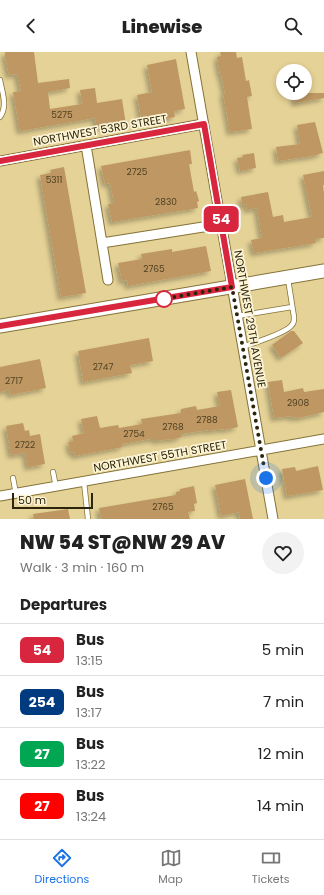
<!DOCTYPE html>
<html lang="en">
<head>
<meta charset="utf-8">
<style>
  body { margin:0; font-family:Poppins,sans-serif; background:#f2f2f2; color:#222; height:100vh; display:flex; flex-direction:column; font-size:15px; white-space:nowrap }
  * { box-sizing:border-box; margin:0 }
  p { font-size:13px; color:#767676 }
  .icon { flex:none; width:22px; height:22px; fill:none; stroke:currentColor; stroke-width:2; stroke-linecap:round; stroke-linejoin:round }
  .map { position:relative; height:467px; overflow:hidden }
  .sheet { display:flex; flex-direction:column; background:#fff; flex:1 }
  .sheet>* { flex:none }
  .badge { padding:0 8px; border-radius:6px; font-size:14px; line-height:26px }
  .controls { position:absolute; left:276px; top:12px; display:grid; gap:8px }
  .controls a { display:grid; place-items:center; width:36px; height:36px; border-radius:50%; background:#fff; box-shadow:0 2px 6px #0003; font-size:20px }
  .scale { position:absolute; left:12px; bottom:10px; width:81px; box-sizing:border-box; padding-left:4px; border:2px solid #2c250c; border-top:0; font-size:11px; line-height:14px; white-space:nowrap; color:#2c250c; -webkit-text-stroke:3px #fdf4d6; paint-order:stroke }
  .you { position:absolute; width:20px; height:20px; margin:-10px; border:3px solid #fff; border-radius:50%; background:#1a73e8; box-shadow:0 0 0 6px #1a73e833 }
  .map>.badge { position:absolute; translate:-50% -50%; box-shadow:0 0 0 2px #fff }
  h2 { padding:0 20px; font-size:15px; line-height:36px }
  .round { display:grid; place-items:center; flex:none; width:42px; height:42px; border-radius:21px; background:#f2f2f2 }
  .summary { display:flex; align-items:center; justify-content:space-between; height:68px; padding:0 20px }
  h1 { font-size:19px; font-weight:800; line-height:30px }
  ul { padding:0; list-style:none }
  li { display:flex; align-items:center; gap:12px; height:52px; padding:0 20px; border-top:1px solid #e0e0e0 }
  li div { flex:1 }
  li b { display:block; font-size:15px }
  li em { font-style:normal }
  li .badge { min-width:44px; font-weight:700; text-align:center }
  header { display:flex; justify-content:space-between; align-items:center; height:52px; padding:0 20px; background:#fff; font-size:18px; font-weight:800 }
  .menu { display:flex; justify-content:space-around; align-items:center; height:56px; border-top:1px solid #e0e0e0; background:#fff; font-size:11px; color:#767676 }
  .menu a { display:grid; justify-items:center; gap:2px }
  .menu .on { color:#1a73e8 }
  .map>svg:first-child { display:block }
  .building { fill:#be9764; filter:url(#shadow) }
  .lines { fill:none; stroke-linecap:round; stroke-linejoin:round }
  .service-casing { stroke:#847238; stroke-width:6 }
  .minor-casing { stroke:#847238; stroke-width:11 }
  .secondary-casing { stroke:#847238; stroke-width:15 }
  .service { stroke:#fff; stroke-width:4.5 }
  .minor { stroke:#fff; stroke-width:9 }
  .secondary { stroke:#fff; stroke-width:13 }
  .line-casing { stroke:#fff; stroke-width:9 }
  .line { stroke:#d7263d; stroke-width:6 }
  .walk { stroke:#2c250c; stroke-width:4; stroke-dasharray:0 7.2 }
  .stop-dot { fill:#fff; stroke:#d7263d; stroke-width:2 }
  .labels { text-anchor:middle; stroke-width:3.5; stroke-linejoin:round; paint-order:stroke }
  .number-label { font-size:9px; fill:#504222 }
  .street-label { font-size:11px; fill:#2c250c; stroke:#fdf4d6 }
</style>
</head>
<body>
<header><svg class="icon" aria-label="back" viewBox="0 0 24 24"><path d="M15 5l-7 7 7 7"/></svg>Linewise<svg class="icon" aria-label="search" viewBox="0 0 24 24"><circle cx="10" cy="10" r="6"/><path d="M15 15l6 6"/></svg></header>
<div class="map">
<svg width="324" height="467" viewBox="0 0 324 467">
  <defs>
    <filter id="shadow"><feDropShadow dx="-3.5" dy="3.5" stdDeviation="2" flood-color="#0004"/></filter>
  </defs>
  <rect width="100%" height="100%" fill="#e5d296"/>
  <path class="building" d="M5,0H34L38,31L69,27L70,36L48,40L50,57L82,52L80,38L95,36L97,51L122,47L126,73L115,75V73L97,75L95,66L20,79L13,40L21,39L17,22L9,23L5,5Z
    M220,0H236L237,6L242,5L246,29L249,28L252,44L247,45L252,77L230,80L223,41H225L221,22H220L217,5L221,4Z
    M176,7L185,57L174,59L175,65L142,71L137,43L152,40L147,13Z
    M294,41H324V46L295,51Z
    M315,70L323,101L318,102V103L278,109L276,95L300,92L297,73Z
    M190,98L192,112H189L194,140L196,139L197,142L199,149L197,150L198,156L112,170L108,152L114,151L110,131L105,132L101,114Z
    M254,101L256,116L240,119L237,106L243,105L242,103Z
    M64,115L86,241L61,245L40,123L51,121L50,118Z
    M324,119V133H323L324,142V186L315,187L316,191L254,201L251,188L262,186L257,156L247,158L246,152L242,153L241,145L268,140L273,165L283,163L284,170L312,165L303,123Z
    M206,194L211,219L128,234L127,228L122,229L118,211L142,207L141,202L172,197V200Z
    M291,279H294L303,291L281,306L272,293Z
    M149,286L153,309L130,313L132,321L83,330L78,299Z
    M40,307L46,336L10,343L9,338L0,340V315Z
    M282,328L284,340L303,336L304,340L324,337V360L298,366L297,365L292,366L291,364L274,366L268,330Z
    M231,338L238,375L224,378V377L208,379V378L181,382L182,385L170,388V387L156,389L155,387H150L122,392L123,395L75,404L74,400L71,401L68,390L73,389L72,384L84,381L81,367L97,364L100,376L118,373L119,376L142,372L141,367L181,361V357L196,354L197,358L220,354L217,340Z
    M23,371L25,379L29,378L30,384L40,382L45,412L28,415L25,401L11,403L6,374Z
    M318,414L323,438L287,444L282,417L295,415L296,419Z
    M245,427L253,467H240L239,460L221,464L215,433Z
    M194,434L197,451L194,452L195,459L188,460L190,467H101L99,456L176,443V440L180,439V437Z
    M68,457L70,467H34L33,462Z"/>
  <g class="lines">
    <defs>
      <path id="service" d="M0,28C2,40 8,54 0,65
        M237,264L292,255
        M243,295C253,291 284,282 291,274C294,271 294,269 294,265L288,227
        M53,420L56,435
        M13,426L16,442
        M84,430L88,467"/>
      <path id="minor" d="M191,0L273,467
        M86,93L108,228
        M0,109L203,72
        M102,191L222,172
        M0,444L324,387"/>
      <path id="secondary" d="M0,274L324,219"/>
    </defs>
    <use href="#service" class="service-casing"/>
    <use href="#minor" class="minor-casing"/>
    <use href="#secondary" class="secondary-casing"/>
    <use href="#service" class="service"/>
    <use href="#minor" class="minor"/>
    <use href="#secondary" class="secondary"/>
  </g>
  <g class="lines">
    <defs>
      <path id="line" d="M0,109L204,72L232,235L0,274"/>
    </defs>
    <use href="#line" class="line-casing"/>
    <use href="#line" class="line"/>
    <path class="walk" d="M164,247H162L232,235L266,426"/>
  </g>
  <circle class="stop-dot" cx="164" cy="247" r="8"/>
  <g class="labels">
    <g class="number-label">
      <text x="62" y="66">5275</text>
      <text x="137" y="123">2725</text>
      <text x="54" y="131">5311</text>
      <text x="166" y="153">2830</text>
      <text x="154" y="220">2765</text>
      <text x="103" y="318">2747</text>
      <text x="14" y="332">2717</text>
      <text x="298" y="354">2908</text>
      <text x="207" y="371">2788</text>
      <text x="173" y="378">2768</text>
      <text x="134" y="385">2754</text>
      <text x="25" y="396">2722</text>
      <text x="163" y="458">2765</text>
    </g>
    <g class="street-label">
      <text transform="translate(100 78) rotate(-10)" y="4">NORTHWEST 53RD STREET</text>
      <text transform="translate(250 267) rotate(80)" y="4">NORTHWEST 29TH AVENUE</text>
      <text transform="translate(160 404) rotate(-10)" y="4">NORTHWEST 55TH STREET</text>
    </g>
  </g>
</svg>
<div class="controls">
<a><svg class="icon" aria-label="locate" viewBox="0 0 24 24"><circle cx="12" cy="12" r="6"/><path d="M12 2v4M12 18v4M2 12h4M18 12h4"/></svg></a>
</div>
<div class="scale">50 m</div>
<div class="you" style="left:266px;top:426px"></div>
<b class="badge" style="left:221px;top:167px;background:#d7263d;color:#fff">54</b>
</div>
<section class="sheet">
<div class="summary"><div><h1>NW 54 ST@NW 29 AV</h1><p>Walk · 3 min · 160 m</p></div><a class="round"><svg class="icon" aria-label="heart" viewBox="0 0 24 24"><path d="M12 20l-8-8c-3-5 5-10 8-4 3-6 11-1 8 4z"/></svg></a></div>
<h2>Departures</h2>
<ul>
<li><span class="badge" style="background:#d7263d;color:#fff">54</span><div><b>Bus</b><p>13:15</p></div><em>5 min</em></li>
<li><span class="badge" style="background:#003b80;color:#fff">254</span><div><b>Bus</b><p>13:17</p></div><em>7 min</em></li>
<li><span class="badge" style="background:#00a651;color:#fff">27</span><div><b>Bus</b><p>13:22</p></div><em>12 min</em></li>
<li><span class="badge" style="background:#f00;color:#fff">27</span><div><b>Bus</b><p>13:24</p></div><em>14 min</em></li>
</ul>
</section>
<nav class="menu">
<a class="on"><svg class="icon" aria-label="directions" viewBox="0 0 24 24"><path d="M12 3l9 9-9 9-9-9zM9 14v-3h6M13 9l2 2-2 2"/></svg>Directions</a>
<a><svg class="icon" aria-label="map" viewBox="0 0 24 24"><path d="M3 6l6-2 6 2 6-2v14l-6 2-6-2-6 2zM9 4v14M15 6v14"/></svg>Map</a>
<a><svg class="icon" aria-label="tickets" viewBox="0 0 24 24"><path d="M3 7h18v10H3zM15 7v10"/></svg>Tickets</a>
</nav>
</body>
</html>
